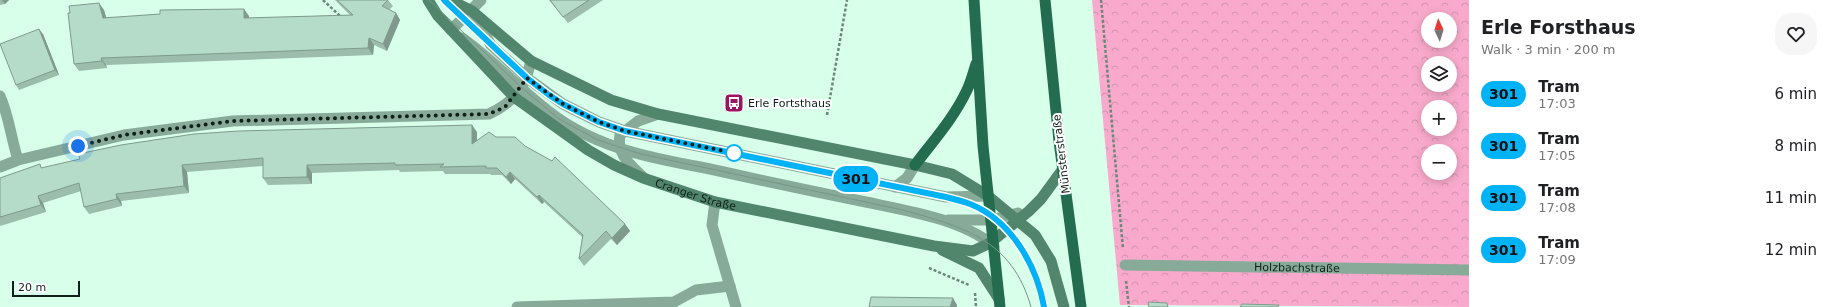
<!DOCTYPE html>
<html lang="en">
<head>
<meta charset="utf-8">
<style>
  body { margin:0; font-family:"DejaVu Sans",sans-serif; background:#f6f6f6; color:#202124; height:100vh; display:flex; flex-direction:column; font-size:15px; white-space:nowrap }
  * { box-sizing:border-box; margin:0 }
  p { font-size:13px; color:#757577 }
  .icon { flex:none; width:22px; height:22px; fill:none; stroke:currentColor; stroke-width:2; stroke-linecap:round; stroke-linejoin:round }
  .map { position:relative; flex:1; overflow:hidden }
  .details { display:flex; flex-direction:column; background:#fff; width:360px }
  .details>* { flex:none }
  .badge { padding:0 8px; border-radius:13px; font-size:14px; line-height:26px }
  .needle { width:26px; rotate:356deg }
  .fabs { position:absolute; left:1421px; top:12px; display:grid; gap:8px }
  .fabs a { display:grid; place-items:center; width:36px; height:36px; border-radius:50%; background:#fff; box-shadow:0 2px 10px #0003; font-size:20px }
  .scale { position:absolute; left:12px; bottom:10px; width:68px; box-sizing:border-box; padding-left:4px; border:2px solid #101f18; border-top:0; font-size:11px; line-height:14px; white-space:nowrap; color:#101f18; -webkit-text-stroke:3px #fff; paint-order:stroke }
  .you { position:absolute; width:20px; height:20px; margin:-10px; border:3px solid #fff; border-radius:50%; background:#1a73e8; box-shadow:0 0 0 6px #1a73e833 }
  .map>.badge { position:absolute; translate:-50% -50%; box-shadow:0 0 0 2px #fff }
  .round { display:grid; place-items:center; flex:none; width:42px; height:42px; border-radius:16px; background:#f6f6f6 }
  .headline { display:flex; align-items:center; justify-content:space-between; height:68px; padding:0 12px }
  h1 { font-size:19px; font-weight:700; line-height:30px }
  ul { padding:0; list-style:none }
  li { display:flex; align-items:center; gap:12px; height:52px; padding:0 12px }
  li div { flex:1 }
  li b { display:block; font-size:15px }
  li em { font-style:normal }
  li .badge { min-width:44px; font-weight:700; text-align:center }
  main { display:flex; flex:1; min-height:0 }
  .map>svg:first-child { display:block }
  .forest { fill:url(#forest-crowns); fill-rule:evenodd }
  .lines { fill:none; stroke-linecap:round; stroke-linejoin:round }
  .path { stroke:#6c8779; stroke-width:2.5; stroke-dasharray:3 2; stroke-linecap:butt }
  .service { stroke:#88aa98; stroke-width:11 }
  .minor { stroke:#88aa98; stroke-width:11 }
  .secondary { stroke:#51866d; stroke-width:11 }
  .primary { stroke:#246c4f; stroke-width:11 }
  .tram { stroke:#799586; stroke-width:1 }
  .wall { fill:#9cbdac }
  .shaded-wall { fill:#7f9a8c }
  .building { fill:#b5dcc8; stroke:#7f9a8c }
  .line-casing { stroke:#fff; stroke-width:9 }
  .line { stroke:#00b2f6; stroke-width:6 }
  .walk { stroke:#101f18; stroke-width:4; stroke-dasharray:0 7.2 }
  .stop-dot { fill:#fff; stroke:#00b2f6; stroke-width:2 }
  .labels { text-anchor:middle; stroke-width:4; stroke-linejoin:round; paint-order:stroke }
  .poi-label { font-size:11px; fill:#101f18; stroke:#fff; text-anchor:start }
  .street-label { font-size:11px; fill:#101f18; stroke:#fff }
</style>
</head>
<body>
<main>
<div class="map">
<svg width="1469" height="307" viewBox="0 0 1469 307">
  <defs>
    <pattern id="forest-crowns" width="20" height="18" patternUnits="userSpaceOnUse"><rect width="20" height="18" fill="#f9aacc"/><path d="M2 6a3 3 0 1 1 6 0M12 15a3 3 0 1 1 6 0" fill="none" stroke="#d492ae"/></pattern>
  </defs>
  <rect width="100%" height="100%" fill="#d7ffea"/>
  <path class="forest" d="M1092,0H1469V307L1120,305ZM1428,19H1450V41H1428ZM1428,63H1450V85H1428ZM1428,107H1450V129H1428ZM1428,151H1450V173H1428Z"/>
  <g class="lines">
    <path class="path" d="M323,0L340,16
      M1101,0L1123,249
      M827,115L847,0
      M929,268L969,285
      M1126,281L1129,307
      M975,293L976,307"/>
    <g class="service">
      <path d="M473,13L491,45L527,78L563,104L599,122L625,131L946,197L988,196"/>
      <path d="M462,38C491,58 515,84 542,106C564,125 592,139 619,148C648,158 680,163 710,169C760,180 811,191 861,201C903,210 960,218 994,246"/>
      <path d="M643,177C631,165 616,154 620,135L638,121L658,114"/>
      <path d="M895,187L907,178L915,165"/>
      <path d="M715,202L712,225L736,307"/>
      <path d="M948,220H991L1018,213"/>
      <path id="s1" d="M1125,265L1469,270"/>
      <path d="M517,307L674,302L696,290L730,286"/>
    </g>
    <path class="minor" d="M451,30L481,0
      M0,96C9,116 11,138 18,160
      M0,167L18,160L124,135L233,121L489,114C514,102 525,88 531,61"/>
    <g class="secondary">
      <path id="s2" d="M428,0L438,16L514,97L588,150L614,165L643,178L715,202L934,246L973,251L990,243L1029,211L1041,199L1063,169"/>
      <path d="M450,0L472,11L531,61L611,100L658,114L915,165L952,174L988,196L1035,235L1051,261L1064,307"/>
      <path d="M942,250L979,268L999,299"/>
    </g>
    <path class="primary" d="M974,0L983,146L1000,307
      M1045,0L1059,141L1081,307
      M915,165C933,141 954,118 967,90C971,82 973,73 976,64"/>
    <path class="tram" d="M429,0L521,87L559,119L598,140L641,154L903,210C963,227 1012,239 1031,307
      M444,0L527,78L549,95L563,104L599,122L625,131L946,197C954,199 962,201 970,204C1011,220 1037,266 1044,307"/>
  </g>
  <path class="wall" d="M0,0H9L5,4L0,5Z
    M335,0H388L393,6L389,10L396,13L400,20L387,51L374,45L373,55L106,65L107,68L79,71L74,64L70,13L104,10L106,17L249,16V18L350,15Z
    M549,0H603L568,23Z
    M43,34L59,75L19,90L16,85Z
    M477,132V141L496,137L525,146L625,224L630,231L617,245L611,239L584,266L579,259L582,237L544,202L542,204L515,179L511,184L502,175H491L490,174H445L443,171L400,172L399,170L312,173V184L268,185L263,178V166L187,172L189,193L121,201L122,206L89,214L84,207L81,191L43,203L46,212L0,226V178L43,168Z"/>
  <path class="shaded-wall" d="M2,0H9L5,4Z
    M99,3L104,10L108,24L103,18Z
    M244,9L249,16V25L244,18Z
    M396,13L400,20L387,51L383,44Z
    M39,29L43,34L59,75L55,70Z
    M369,38L374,45L373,55L368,48Z
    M101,58L106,65L107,68L102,61Z
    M472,125L477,132V151L472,144Z
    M182,165L187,172L189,193L184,186Z
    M307,165L312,173V184L307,177Z
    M510,172L515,179L511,184L506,177Z
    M116,194L121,201L122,206L117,199Z
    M539,195L544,202L542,204L537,197Z
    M38,196L43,203L46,212L41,205Z
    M625,224L630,231L617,245L612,238Z
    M953,298L957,305V307H950Z"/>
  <path class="building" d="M337,0H388L382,6L396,13L383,44L369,38L368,48L101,58L102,61L74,64L68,13H70L69,6L99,3L103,18L160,14V10L244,9V18L353,15Z
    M550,0H589L563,17Z
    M39,29L55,70L16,85L0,44Z
    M472,125V144L489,132L496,137H515L525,146L552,161L555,157L625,224L612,238L606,231L579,259L583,235L539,195L537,197L510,172L506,177L497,168H486V166L440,167L444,164L395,165V163L307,165V177L263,178V158L182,165L184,186L116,194L117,199L84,207L79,183L38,196L41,205L0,217V178L40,164L41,168L80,159L78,154L121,145L194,134L239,131Z
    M871,297L953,298L950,307H869Z
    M1148,302L1167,303L1168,307H1149Z
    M1242,304L1279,305L1278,307H1240Z"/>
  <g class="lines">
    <defs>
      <path id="line" d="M444,0L527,78L549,95L563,104L599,122L625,131L946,197C954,199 962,201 970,204C1011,220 1037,266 1044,307"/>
    </defs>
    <use href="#line" class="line-casing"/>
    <use href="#line" class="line"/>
    <path class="walk" d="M78,146L124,135L233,121L489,114L505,107L527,78L563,104L599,122L625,131L734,153"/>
  </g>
  <defs>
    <symbol id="bus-square" viewBox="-11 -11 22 22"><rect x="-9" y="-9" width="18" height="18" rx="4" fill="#9c1362" stroke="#fff"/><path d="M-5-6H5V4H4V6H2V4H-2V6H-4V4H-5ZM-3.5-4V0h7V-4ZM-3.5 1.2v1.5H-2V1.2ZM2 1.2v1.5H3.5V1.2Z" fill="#fff"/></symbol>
  </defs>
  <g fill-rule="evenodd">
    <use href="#bus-square" x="723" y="92" width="22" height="22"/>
  </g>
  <circle class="stop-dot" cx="734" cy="153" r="8"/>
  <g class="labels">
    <g class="poi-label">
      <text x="748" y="107">Erle Fortsthaus</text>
    </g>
    <g class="street-label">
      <text transform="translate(1061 154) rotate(-97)" y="4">Münsterstraße</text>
      <text dy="4" stroke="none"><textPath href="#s2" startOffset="338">Cranger Straße</textPath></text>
      <text dy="4" stroke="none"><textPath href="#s1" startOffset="172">Holzbachstraße</textPath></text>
    </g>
  </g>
</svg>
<div class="fabs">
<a><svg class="needle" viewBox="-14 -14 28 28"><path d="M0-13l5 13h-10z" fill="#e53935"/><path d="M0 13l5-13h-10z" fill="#757577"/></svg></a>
<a><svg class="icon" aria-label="layers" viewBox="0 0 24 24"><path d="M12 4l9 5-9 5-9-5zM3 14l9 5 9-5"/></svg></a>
<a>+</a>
<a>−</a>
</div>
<div class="scale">20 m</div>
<div class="you" style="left:78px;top:146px"></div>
<b class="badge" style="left:856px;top:179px;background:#00b2f6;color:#111">301</b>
</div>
<section class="details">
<div class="headline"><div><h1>Erle Forsthaus</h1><p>Walk · 3 min · 200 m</p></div><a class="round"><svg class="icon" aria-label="heart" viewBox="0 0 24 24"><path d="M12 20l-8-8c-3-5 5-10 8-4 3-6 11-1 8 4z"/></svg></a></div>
<ul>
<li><span class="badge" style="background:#00b2f6;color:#111">301</span><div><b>Tram</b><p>17:03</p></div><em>6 min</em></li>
<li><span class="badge" style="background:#00b2f6;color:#111">301</span><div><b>Tram</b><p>17:05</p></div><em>8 min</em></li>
<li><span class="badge" style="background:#00b2f6;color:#111">301</span><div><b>Tram</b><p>17:08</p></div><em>11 min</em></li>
<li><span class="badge" style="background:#00b2f6;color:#111">301</span><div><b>Tram</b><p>17:09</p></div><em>12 min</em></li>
</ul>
</section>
</main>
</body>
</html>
